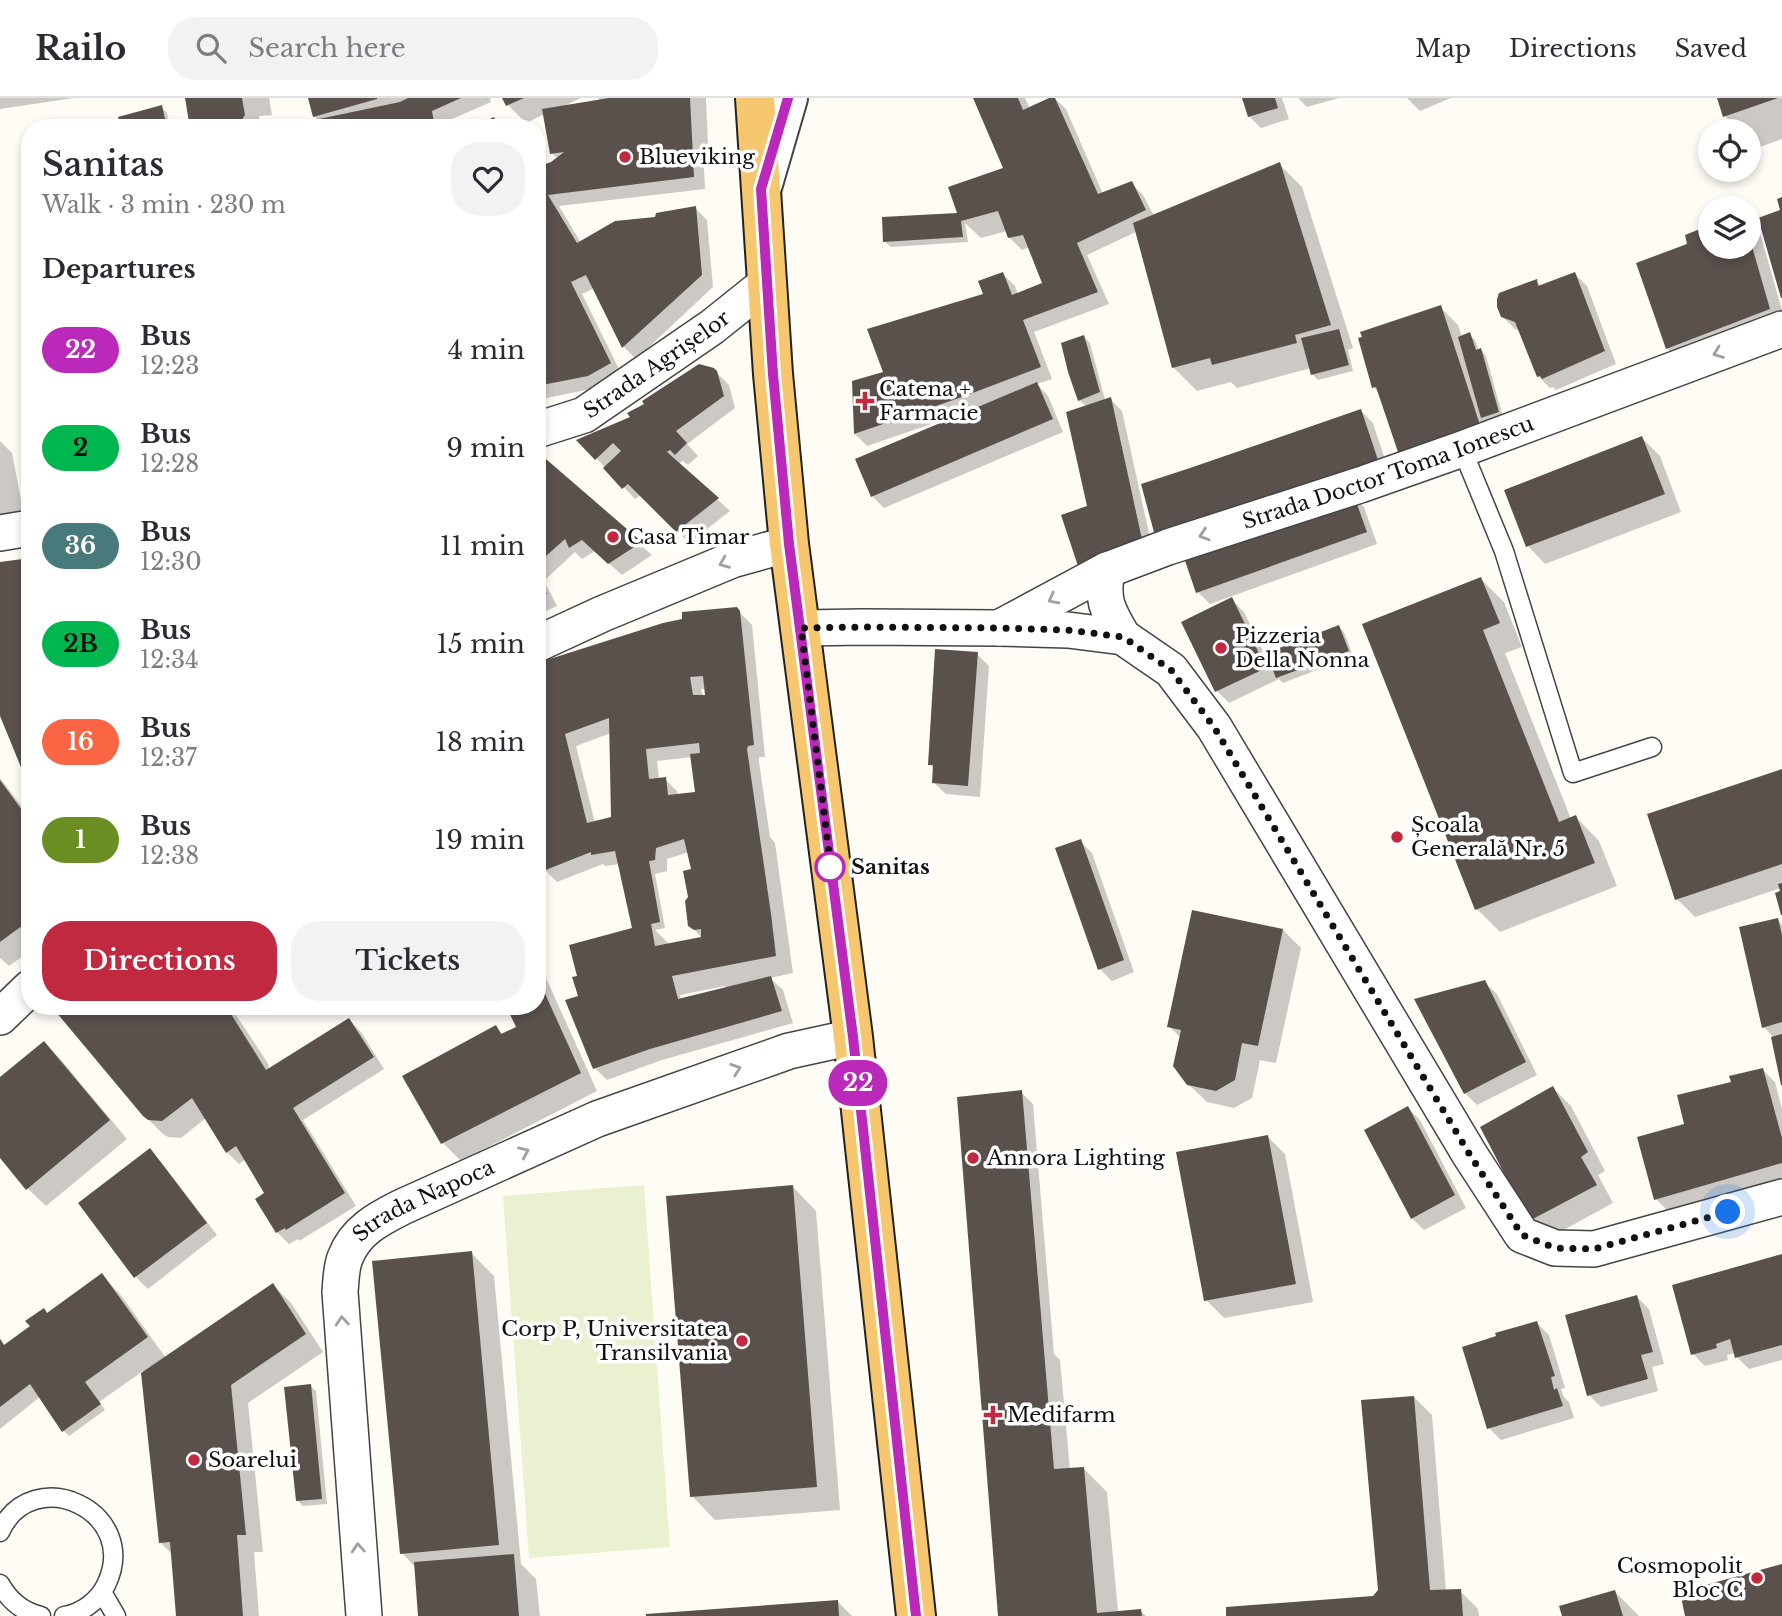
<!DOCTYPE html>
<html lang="en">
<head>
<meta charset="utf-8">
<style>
  body { margin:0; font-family:"Libre Baskerville",serif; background:#f2f2f3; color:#2b2b33; height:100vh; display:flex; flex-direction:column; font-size:26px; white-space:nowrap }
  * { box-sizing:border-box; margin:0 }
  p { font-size:23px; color:#7c7c81 }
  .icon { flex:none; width:38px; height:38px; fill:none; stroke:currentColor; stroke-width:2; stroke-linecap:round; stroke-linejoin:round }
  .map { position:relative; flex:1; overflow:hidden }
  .side { position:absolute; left:21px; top:21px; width:525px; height:896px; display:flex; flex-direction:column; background:#fff; border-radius:28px; box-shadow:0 4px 10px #0003 }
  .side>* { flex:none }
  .badge { padding:0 14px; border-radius:23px; font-size:24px; line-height:46px }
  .buttons { position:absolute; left:1698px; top:21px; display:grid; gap:14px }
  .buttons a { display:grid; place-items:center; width:63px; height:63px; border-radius:50%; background:#fff; box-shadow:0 4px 10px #0003; font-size:35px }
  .you { position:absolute; width:35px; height:35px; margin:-18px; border:5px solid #fff; border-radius:50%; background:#1a73e8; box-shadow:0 0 0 10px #1a73e833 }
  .map>.badge { position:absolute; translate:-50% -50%; box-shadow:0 0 0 4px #fff }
  h2 { padding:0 21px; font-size:26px; line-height:63px }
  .round { display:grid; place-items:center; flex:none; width:74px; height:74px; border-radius:28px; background:#f2f2f3 }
  .overview { display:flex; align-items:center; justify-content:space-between; height:119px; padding:0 21px }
  h1 { font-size:33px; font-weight:600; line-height:52px }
  .cta { display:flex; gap:14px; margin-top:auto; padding:14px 21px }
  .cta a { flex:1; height:80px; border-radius:28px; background:#c0293f; color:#fff; font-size:28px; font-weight:600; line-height:80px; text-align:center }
  .cta a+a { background:#f2f2f3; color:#2b2b33 }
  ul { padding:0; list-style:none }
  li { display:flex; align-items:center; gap:21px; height:98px; padding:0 21px }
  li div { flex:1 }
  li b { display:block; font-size:26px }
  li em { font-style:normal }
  li .badge { min-width:77px; font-weight:700; text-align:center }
  header { display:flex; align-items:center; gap:42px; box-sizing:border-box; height:98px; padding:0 35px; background:#fff; border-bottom:2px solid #e1e1e2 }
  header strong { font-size:33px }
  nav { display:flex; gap:38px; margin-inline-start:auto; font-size:24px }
  .search { width:490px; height:63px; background:#f2f2f3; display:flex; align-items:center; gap:18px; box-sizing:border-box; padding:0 24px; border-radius:28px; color:#7c7c81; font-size:26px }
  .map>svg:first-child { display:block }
  .pitch { fill:#e9f1d0 }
  .shadow { fill:#0003; fill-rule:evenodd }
  .building { fill:#5a514d; fill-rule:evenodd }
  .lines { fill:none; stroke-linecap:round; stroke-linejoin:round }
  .service-casing { stroke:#444; stroke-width:21 }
  .minor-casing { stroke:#444; stroke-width:38 }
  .tertiary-casing { stroke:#444; stroke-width:42 }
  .primary-casing { stroke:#222; stroke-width:42 }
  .service { stroke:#fff; stroke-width:18 }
  .minor { stroke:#fff; stroke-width:35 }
  .tertiary { stroke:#fff; stroke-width:38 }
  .primary { stroke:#f6c76e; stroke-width:38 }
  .oneway { stroke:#a0a0a0 }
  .line-casing { stroke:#fff; stroke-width:16 }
  .line { stroke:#bb29ba; stroke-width:10 }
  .walk { stroke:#111; stroke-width:7; stroke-dasharray:0 12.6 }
  .poi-dot { fill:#c0293f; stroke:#fff; stroke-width:2.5 }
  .stop-dot { fill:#fff; stroke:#bb29ba; stroke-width:3.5 }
  .labels { text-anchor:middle; stroke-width:7; stroke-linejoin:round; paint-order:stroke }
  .poi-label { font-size:21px; fill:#111; stroke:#fff; text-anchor:start }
  .street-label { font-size:21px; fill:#111; stroke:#fff }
  .stop-label { font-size:21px; font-weight:bold; fill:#111; stroke:#fff; text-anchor:start }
</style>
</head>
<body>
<header>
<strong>Railo</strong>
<div class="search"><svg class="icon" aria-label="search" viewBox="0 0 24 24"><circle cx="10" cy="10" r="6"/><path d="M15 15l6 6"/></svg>Search here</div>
<nav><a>Map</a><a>Directions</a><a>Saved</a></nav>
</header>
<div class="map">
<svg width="1782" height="1518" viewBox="0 0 1782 1518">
  <rect width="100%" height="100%" fill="#fffcf5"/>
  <path class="pitch" d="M644,1087L670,1449L529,1460L503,1098Z"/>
  <path class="shadow" d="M0,0H74L0,11Z
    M187,0H269L272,17L259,18L261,30H192Z
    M310,0H490L491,4L443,25L444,30H279L318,22L314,18Z
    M504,0H581L564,8L601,3L598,0H706L708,47L703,48L705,91L559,108L581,145L656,120L695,110L707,122L713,189L636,261L624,249L594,190L582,196L622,277L601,289L537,302V196L545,192L537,71L558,61L552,55L545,16L526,25L508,7Z
    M975,0H1025L1030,11L1054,0L1066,11L1103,96L1131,85L1143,97L1154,118L1279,66L1302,89L1353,250L1348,252L1353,273L1318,282L1312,276L1311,270L1237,290L1231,284L1197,293L1173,269L1138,133L1087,157L1109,206L1034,234L1052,281L1037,286L1048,298L1063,334L884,410L872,398L956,320L955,318L867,348L855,336L854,284L885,276L985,197L1003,176L1015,188L1018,196L1045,186L1030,149L1022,152L1009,139L1007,133L981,140L965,125L968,144L891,149L885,144L957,117L1005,71Z
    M1244,0H1282L1289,21L1261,30L1249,18Z
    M1298,0H1339L1307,9Z
    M1407,0H1451L1420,13Z
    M1719,0H1782V41L1757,50L1748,41V33H1740L1725,18Z
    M161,9L167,15L170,30H123Z
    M1748,124L1760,135L1782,212V231L1685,268L1667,250L1710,149H1748Z
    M1575,176L1587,188L1616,266L1556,292L1553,289L1550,290L1538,278L1521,233L1515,231L1502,218L1536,183L1543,189Z
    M1440,209L1458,227L1462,239L1469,236L1475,242L1479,253L1481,252L1486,258L1503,319L1496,345L1380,296L1374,289Z
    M1084,239L1090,245L1105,302L1110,301L1122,313L1154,458L1089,409L1087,309L1079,302Z
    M713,271L729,287L735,310L687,346L698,358L688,367L683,363L678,366L730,413L689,445L641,397L635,401L579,342L633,320Z
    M1361,313L1373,325L1390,377L1191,372Z
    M1642,340L1660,358L1681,414L1545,466L1528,448Z
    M0,343L12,355L23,413L0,417Z
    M539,357L652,457L622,477L595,453L582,461L575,454L544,483L557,508L537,517V358Z
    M1352,397L1364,409L1377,446L1210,506L1198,494Z
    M1481,481L1504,504L1522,549L1505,555L1571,721L1576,719L1599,743L1617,788L1500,834L1477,811Z
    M1232,502L1244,514L1265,557L1338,529L1344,534L1353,558L1283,585L1279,581L1229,605L1217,593Z
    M736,511L752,527L765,659H759V664L770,739L775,745L793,875L770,880L783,892L793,925L662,962L607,982L595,970L580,899L636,832L620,766L605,768L603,766L557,784L545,772L537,567ZM701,591H706L707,599H703ZM611,635L613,721L595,725L576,648ZM692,659L696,696L678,698L677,693L665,681H659L657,663ZM689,754L693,773L690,800V827L703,841L670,847L655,832L665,830L655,776L667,773V761ZM725,888L726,891L681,902L680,897Z
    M977,556L989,568L980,699L946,696L933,684L934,671L930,666Z
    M1782,672V813L1781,790L1695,819L1677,801Z
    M0,680L30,719V853L9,868L0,860Z
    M1080,743L1092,755L1134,874L1112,883L1100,871Z
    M1778,822L1782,827V984L1774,940L1764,929Z
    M1283,832L1301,850L1276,965L1260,962L1252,1000L1234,1010L1207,1004L1188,986L1181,940L1169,928Z
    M537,860L597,993L461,1063L443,1045L405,979L496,929L504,937L518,930L537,908Z
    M1484,884L1497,896L1537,977L1477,1007L1465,995Z
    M53,908H230L269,967L268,968L270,971L349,922L361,934L384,971L303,1022L356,1108L299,1143L298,1141L289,1146L277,1134L257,1101L266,1095L246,1061L239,1066L227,1054L206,1020L181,1040L168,1039L163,1036L144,1017Z
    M44,945L62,963L127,1041L46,1108L28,1091L0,1057V982Z
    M1763,972L1775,984L1782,1011V1080L1668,1113L1656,1101L1686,1027L1733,985Z
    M1553,990L1571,1008L1605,1073L1598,1077L1613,1105L1549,1140L1531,1122Z
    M1021,994L1033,1006L1054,1256L1060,1262L1070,1372L1084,1371L1107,1394L1118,1514L1140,1512L1146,1518H999Z
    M1408,1010L1420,1022L1466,1110L1424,1132L1412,1120Z
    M1267,1038L1285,1056L1313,1204L1224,1220L1206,1202Z
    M149,1052L161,1064L217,1137L148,1191L136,1179Z
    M793,1089L816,1113L840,1412L715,1422L692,1398Z
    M471,1155L494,1178L521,1466L536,1481L540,1518H420L416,1470L402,1455Z
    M1782,1158V1262L1749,1271L1737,1259L1735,1255L1727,1257L1728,1262L1705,1268L1693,1256Z
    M102,1178L120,1196L166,1260L273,1187L291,1205L323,1254L248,1305L263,1454H254L259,1518H178L173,1457L160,1444L143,1273L99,1304L105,1312L69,1338L64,1333L41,1298L0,1331V1240L5,1248Z
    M1637,1199L1649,1211L1664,1266L1652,1269L1658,1293L1601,1309L1589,1297Z
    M1537,1225L1549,1237L1565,1290L1561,1291L1564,1299L1569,1304L1574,1320L1501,1342L1489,1330Z
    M310,1288L316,1293L327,1406L303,1408L297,1402Z
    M1414,1299L1432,1317L1446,1493H1460L1478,1511L1479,1518H1228L1374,1499L1380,1493Z
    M1615,1494L1639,1518H1564Z
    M837,1503L852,1518H642Z"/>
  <path class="building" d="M185,0H242L245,17L240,25L241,30H190Z
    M308,0H377V1L313,19Z
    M408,0H461L432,13L435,30H276L400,4Z
    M502,0H524L506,8Z
    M609,0H690L694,79L548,97L577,145L615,123L655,119L656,115L696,108L702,177L622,250L586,177L571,184L611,265L588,278L537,288V194L543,191L537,180V69L551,64L564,54L550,56L542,11Z
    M973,0H1018L1023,12L1049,0H1055L1098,96L1132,83L1146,112L1077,145L1098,194L1023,222L1041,269L962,299L854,336L852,283L883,274L867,231L983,196L978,183L1003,174L1012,197L1042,185L1023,137L1008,140L998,113L961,123L963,139L883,144L882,119L957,115L948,89L1003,70Z
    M1242,0H1275L1278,10L1248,19Z
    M1717,0H1778L1723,19Z
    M162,7L167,30H121L118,19Z
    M494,19L499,30H471Z
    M1280,64L1331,227L1295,237L1297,245L1212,267L1210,260L1172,270L1133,125Z
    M1782,99V200H1781L1758,120L1780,112L1777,101Z
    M1710,127V149H1748L1749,138L1770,211L1666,251L1636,165L1687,146L1685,137Z
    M1575,174L1605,253L1542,281L1540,278L1537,279L1515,224L1501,219L1497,209V201L1499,195L1537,181L1538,188Z
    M1441,207L1480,327L1399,357L1376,289L1372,290L1358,240L1362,239L1360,234Z
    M1339,231L1349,267L1311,277L1301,240Z
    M1470,234L1476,252L1481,250L1499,314L1481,320L1458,239Z
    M1084,237L1100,294L1078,303L1068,274L1061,245Z
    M699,266L714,270L717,273L724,298L676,333L687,345L675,357L670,352L667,354L719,400L676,434L628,386L622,391L603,370L621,353L613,345L595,362L576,342L630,319L627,315L644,306L642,303Z
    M1037,284L1053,321L871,399L855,361Z
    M1111,299L1143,446L1078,468L1061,417L1087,408L1066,314Z
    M1361,311L1379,365L1155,438L1141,386L1190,370Z
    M1642,338L1665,396L1526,449L1504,392Z
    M539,355L576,387L642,444L608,466L582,442L569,450L565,441L537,466V356Z
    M1353,395L1367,434L1196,495L1182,454Z
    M30,460V677L25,679L0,618V464Z
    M537,478L547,496L537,500Z
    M1481,479L1500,525L1483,532L1559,724L1576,717L1595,765L1475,812L1362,526Z
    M1232,499L1266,570L1215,594L1181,524Z
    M737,509L740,513L754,647L748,648L747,651L771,816L776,858L672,878L678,901L771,878L782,913L650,951L593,971L565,902L578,898L572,879L577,878L569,847L632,830L615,753L591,757V754L543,773L537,745V565L663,525L682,521V514ZM703,578L705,597H693L690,579ZM609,620L611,719L587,725L565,636ZM699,645L700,655L690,656L695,694L668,697L666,679L649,681L646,651ZM684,741L691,771L683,773L688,799L685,803L688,828L694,832L701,831V839L655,848L651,826L660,824L649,763L655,762L656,750Z
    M1339,527L1349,553L1276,580L1266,555Z
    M935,551L978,554L968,688L932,685L933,667H928Z
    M1782,671V766L1675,802L1647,716Z
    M0,682L30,723V822L0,844Z
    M1081,741L1124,862L1098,872L1055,750Z
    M1782,785V817H1781L1775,795L1780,793L1778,786Z
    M1192,812L1283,831L1258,948L1242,945L1235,982L1216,993L1187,987L1173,968L1181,932L1167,929Z
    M1778,820L1782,837V924L1762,930L1739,829Z
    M537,878L581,975L441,1046L402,978L496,927L501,936L516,929L506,908H537Z
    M1485,882L1526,964L1464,996L1414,901Z
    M51,908H226L266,972L349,920L374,959L293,1010L345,1095L286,1132L285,1130L276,1135L255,1101L264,1095L236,1048L226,1055L192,1000L162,1023L148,1022L143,1018Z
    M1782,936V987H1781L1771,939Z
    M44,943L110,1022L26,1092L0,1060V979Z
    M1763,970L1782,1040V1065L1654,1102L1637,1039L1684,1026L1677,997L1731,984L1729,978Z
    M1553,988L1588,1054L1581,1059L1597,1087L1529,1123L1480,1029Z
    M1022,992L1054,1371L1084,1369L1097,1515L1141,1511L1142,1518H998L957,999Z
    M1408,1008L1455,1097L1411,1121L1364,1032Z
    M1268,1037L1296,1186L1204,1203L1176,1054Z
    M150,1050L207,1125L134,1180L78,1105Z
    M793,1087L817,1389L690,1399L666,1098Z
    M472,1153L499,1447L400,1456L372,1163Z
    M1782,1156V1247L1735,1260L1730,1241L1716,1246L1717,1250L1691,1257L1672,1187Z
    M102,1175L148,1239L85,1284L101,1306L62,1334L30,1286L0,1309V1241L4,1247L30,1228L25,1223L44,1210L47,1215Z
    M273,1185L306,1236L231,1287L246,1437H237L243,1518H176L170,1444L159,1445L141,1275Z
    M1637,1197L1653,1254L1641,1257L1648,1281L1587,1298L1565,1217Z
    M1537,1223L1555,1278L1551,1279L1554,1292L1557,1290L1563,1308L1487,1331L1462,1249L1496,1238L1495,1235Z
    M311,1286L322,1401L296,1403L284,1289Z
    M1414,1298L1430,1492L1461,1491L1463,1518H1226V1509L1373,1498L1378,1492L1361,1302Z
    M514,1456L519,1518H418L414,1464Z
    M1782,1466V1518H1685L1680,1494Z
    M1615,1492L1623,1518H1562L1559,1508Z
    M838,1502L839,1518H646V1516Z"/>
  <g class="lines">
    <defs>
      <path id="service" d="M1462,351L1504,453L1573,675L1652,649
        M0,1434C32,1363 142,1413 106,1487C98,1503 82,1515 64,1518
        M0,1486C9,1502 23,1514 41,1518
        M102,1494L116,1518"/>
      <g id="minor">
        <path id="s1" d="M537,332L584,317L712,229L767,185"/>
        <path d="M0,435L30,430"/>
        <path d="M1107,472C1101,503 1108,513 1123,539"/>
        <path d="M801,530L863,529L999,530L1068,532L1123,539L1171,572L1214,629L1470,1057L1522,1137L1555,1150L1594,1151L1782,1099"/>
        <path id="s2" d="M999,530L1107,472L1168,449L1360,387L1462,351L1782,231"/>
        <path d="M537,546L602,516L732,462L789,446"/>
        <path d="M0,919L30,890"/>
        <path id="s3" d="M364,1518L340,1194C341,1183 341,1170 345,1160C355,1133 378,1121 402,1109L597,1021L789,953L853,939"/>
      </g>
      <path id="tertiary" d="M763,86L788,0"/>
      <path id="primary" d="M755,0L773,276L789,446L853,939L916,1518"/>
    </defs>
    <use href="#service" class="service-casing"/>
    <use href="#minor" class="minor-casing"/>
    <use href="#tertiary" class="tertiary-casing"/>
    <use href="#primary" class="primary-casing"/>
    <use href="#service" class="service"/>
    <use href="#minor" class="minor"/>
    <use href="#tertiary" class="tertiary"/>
    <use href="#primary" class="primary"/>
  </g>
  <defs><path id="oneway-chevron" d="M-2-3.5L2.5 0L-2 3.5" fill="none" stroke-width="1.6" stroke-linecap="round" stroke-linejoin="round" transform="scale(1.75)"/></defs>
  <g class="oneway">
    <use href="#oneway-chevron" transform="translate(1718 255) rotate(159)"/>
    <use href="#oneway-chevron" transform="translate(1204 437) rotate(162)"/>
    <use href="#oneway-chevron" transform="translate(724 465) rotate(158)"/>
    <use href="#oneway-chevron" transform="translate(1053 501) rotate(152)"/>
    <use href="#oneway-chevron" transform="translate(736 971) rotate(-19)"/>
    <use href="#oneway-chevron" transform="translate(524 1054) rotate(-24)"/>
    <use href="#oneway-chevron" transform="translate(342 1223) rotate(-95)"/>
    <use href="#oneway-chevron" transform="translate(358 1450) rotate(-94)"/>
  </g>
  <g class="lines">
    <defs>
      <path id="line" d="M788,0L761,91L773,276L789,446L853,939L916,1518"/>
    </defs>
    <use href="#line" class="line-casing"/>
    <use href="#line" class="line"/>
    <path class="walk" d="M830,769L832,779L801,530L863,529L999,530L1068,532L1123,539L1171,572L1214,629L1470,1057L1522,1137L1555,1150L1594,1151L1728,1114"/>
  </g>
  <g class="poi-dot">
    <circle cx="625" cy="59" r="7"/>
    <path d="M861.5 292.5h7v7h7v7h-7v7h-7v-7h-7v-7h7z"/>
    <circle cx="613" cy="439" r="7"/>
    <circle cx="1221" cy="550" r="7"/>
    <circle cx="1397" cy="739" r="7"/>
    <circle cx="973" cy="1060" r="7"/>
    <circle cx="742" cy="1243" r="7"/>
    <path d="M989.5 1306.5h7v7h7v7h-7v7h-7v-7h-7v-7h7z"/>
    <circle cx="194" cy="1362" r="7"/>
    <circle cx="1757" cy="1480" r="7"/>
  </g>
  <circle class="stop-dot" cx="830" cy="769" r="14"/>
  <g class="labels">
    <g class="poi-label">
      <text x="639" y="66">Blueviking</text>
      <text x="879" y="298">Catena +<tspan x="879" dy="24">Farmacie</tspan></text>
      <text x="627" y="446">Casa Timar</text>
      <text x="1235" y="545">Pizzeria<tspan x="1235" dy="24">Della Nonna</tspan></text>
      <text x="1411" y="734">Școala<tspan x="1411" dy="24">Generală Nr. 5</tspan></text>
      <text x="987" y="1067">Annora Lighting</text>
      <text x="728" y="1238" text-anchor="end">Corp P, Universitatea<tspan x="728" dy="24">Transilvania</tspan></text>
      <text x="1007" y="1324">Medifarm</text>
      <text x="208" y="1369">Soarelui</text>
      <text x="1743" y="1475" text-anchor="end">Cosmopolit<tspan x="1743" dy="24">Bloc C</tspan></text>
    </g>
    <g class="street-label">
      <text dy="7" stroke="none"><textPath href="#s1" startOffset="138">Strada Agrișelor</textPath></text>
      <text dy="7" stroke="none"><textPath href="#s2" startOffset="420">Strada Doctor Toma Ionescu</textPath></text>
      <text dy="7" stroke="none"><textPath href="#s3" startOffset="460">Strada Napoca</textPath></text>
    </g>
    <g class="stop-label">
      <text x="851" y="776">Sanitas</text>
    </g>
  </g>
</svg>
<div class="buttons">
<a><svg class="icon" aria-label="locate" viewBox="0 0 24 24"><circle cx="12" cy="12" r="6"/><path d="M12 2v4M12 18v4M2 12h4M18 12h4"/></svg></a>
<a><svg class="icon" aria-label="layers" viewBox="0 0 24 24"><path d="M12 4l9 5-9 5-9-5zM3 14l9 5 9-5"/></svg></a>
</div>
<div class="you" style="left:1728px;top:1114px"></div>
<b class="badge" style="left:858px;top:985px;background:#bb29ba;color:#fff">22</b>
<section class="side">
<div class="overview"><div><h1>Sanitas</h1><p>Walk · 3 min · 230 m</p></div><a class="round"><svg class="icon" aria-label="heart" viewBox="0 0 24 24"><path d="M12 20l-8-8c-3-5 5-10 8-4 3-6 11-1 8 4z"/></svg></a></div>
<h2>Departures</h2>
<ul>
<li><span class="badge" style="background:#bb29ba;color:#fff">22</span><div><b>Bus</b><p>12:23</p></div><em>4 min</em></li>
<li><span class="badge" style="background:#00b64f;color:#111">2</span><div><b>Bus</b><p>12:28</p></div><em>9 min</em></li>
<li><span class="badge" style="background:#487a7b;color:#fff">36</span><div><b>Bus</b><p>12:30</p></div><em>11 min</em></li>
<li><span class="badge" style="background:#00b64f;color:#111">2B</span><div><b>Bus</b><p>12:34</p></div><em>15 min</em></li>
<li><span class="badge" style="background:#fa6544;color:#fff">16</span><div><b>Bus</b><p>12:37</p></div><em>18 min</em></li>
<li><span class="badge" style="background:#6b8e23;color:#fff">1</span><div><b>Bus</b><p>12:38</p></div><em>19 min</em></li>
</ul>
<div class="cta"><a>Directions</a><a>Tickets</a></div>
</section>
</div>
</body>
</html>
